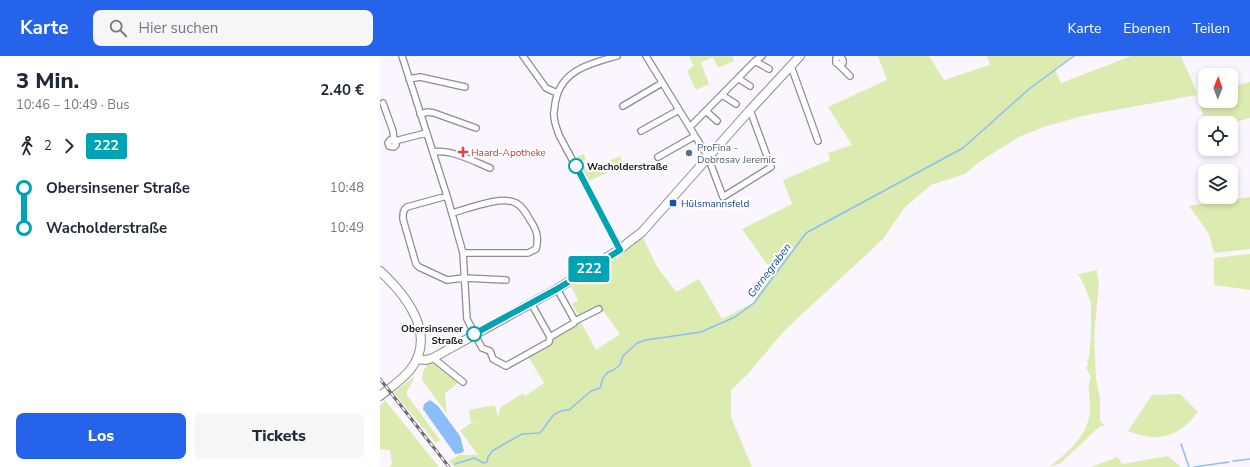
<!DOCTYPE html>
<html lang="de">
<head>
<meta charset="utf-8">
<style>
  body { margin:0; font-family:"Nunito Sans",sans-serif; background:#f6f6f7; color:#1f2937; height:100vh; display:flex; flex-direction:column; font-size:15px; white-space:nowrap }
  * { box-sizing:border-box; margin:0 }
  p { font-size:13px; color:#747a83 }
  .icon { flex:none; width:22px; height:22px; fill:none; stroke:currentColor; stroke-width:2; stroke-linecap:round; stroke-linejoin:round }
  .map { position:relative; flex:1; overflow:hidden }
  .side { display:flex; flex-direction:column; background:#fff; width:380px }
  .side>* { flex:none }
  .badge { padding:0 8px; border-radius:3px; font-size:14px; line-height:26px }
  .needle { width:26px; rotate:1deg }
  .controls { position:absolute; left:818px; top:12px; display:grid; gap:8px }
  .controls a { display:grid; place-items:center; width:40px; height:40px; border-radius:8px; background:#fff; box-shadow:0 2px 6px #0003; font-size:20px }
  .map>.badge { position:absolute; translate:-50% -50%; box-shadow:0 0 0 2px #fff }
  .legs { display:flex; align-items:center; gap:6px; height:44px; padding:0 16px; font-size:13px }
  .legs p { margin-inline-start:auto }
  .headline { display:flex; align-items:center; justify-content:space-between; height:68px; padding:0 16px }
  h1 { font-size:22px; font-weight:800; line-height:30px }
  .cta { display:flex; gap:8px; margin-top:auto; padding:8px 16px }
  .cta a { flex:1; height:46px; border-radius:8px; background:#2563eb; color:#fff; font-size:16px; font-weight:800; line-height:46px; text-align:center }
  .cta a+a { background:#f6f6f7; color:#1f2937 }
  ul { padding:0 16px; list-style:none }
  li { display:flex; align-items:center; gap:14px; height:40px; font-size:15px }
  li i { display:grid; place-items:center; width:6px; height:100%; margin:0 5px; background:currentColor }
  li i::after { content:''; width:10px; height:10px; margin:-5px; border:3px solid; border-radius:50%; background:#fff }
  li p { margin-inline-start:auto }
  li:first-child i { background:linear-gradient(#0000 50%,currentColor 0) }
  li:last-child i { background:linear-gradient(currentColor 50%,#0000 0) }
  header { display:flex; align-items:center; gap:24px; box-sizing:border-box; height:56px; padding:0 20px; background:#2563eb; color:#fff }
  header strong { font-size:19px }
  nav { display:flex; gap:22px; margin-inline-start:auto; font-size:14px }
  .search { width:280px; height:36px; background:#f6f6f7; display:flex; align-items:center; gap:10px; box-sizing:border-box; padding:0 14px; border-radius:8px; color:#747a83; font-size:15px }
  main { display:flex; flex:1; min-height:0 }
  .map>svg:first-child { display:block }
  .green { fill:#dcecb1 }
  .water { fill:#8bbef9 }
  .lines { fill:none; stroke-linecap:round; stroke-linejoin:round }
  .stream { stroke:#8bbef9; stroke-width:1.5 }
  .street-casing { stroke:#8f8a94; stroke-width:8 }
  .secondary-casing { stroke:#8f8a94; stroke-width:10 }
  .street { stroke:#fff; stroke-width:5.5 }
  .secondary { stroke:#fff; stroke-width:8 }
  .rail-casing { stroke:#6e6b71; stroke-width:3 }
  .rail { stroke:#fff; stroke-width:1.5; stroke-dasharray:4.5; stroke-linecap:butt }
  .line-1-casing { stroke:#fff; stroke-width:9 }
  .line-1 { stroke:#00a3b4; stroke-width:6 }
  .health-dot { fill:#e0444e; stroke:#fff; stroke-width:1.5 }
  .service-dot { fill:#5c6f8a; stroke:#fff; stroke-width:1.5 }
  .stop-1-dot { fill:#fff; stroke:#00a3b4; stroke-width:2 }
  .transit-dot { fill:#1a4fb4; stroke:#fff; stroke-width:1.5 }
  .labels { text-anchor:middle; stroke-width:4; stroke-linejoin:round; paint-order:stroke }
  .service-label { font-size:10px; fill:#4e5e75; stroke:#fff; text-anchor:start }
  .health-label { font-size:10px; fill:#be3a42; stroke:#fff; text-anchor:start }
  .stop-label { font-size:10px; font-weight:bold; fill:#1b191c; stroke:#fff; text-anchor:start }
  .transit-label { font-size:10px; fill:#164399; stroke:#fff; text-anchor:start }
  .water-label { font-size:11px; font-style:italic; fill:#064e8e; stroke:#fff }
</style>
</head>
<body>
<header>
<strong>Karte</strong>
<div class="search"><svg class="icon" aria-label="search" viewBox="0 0 24 24"><circle cx="10" cy="10" r="6"/><path d="M15 15l6 6"/></svg>Hier suchen</div>
<nav><a>Karte</a><a>Ebenen</a><a>Teilen</a></nav>
</header>
<main>
<section class="side">
<div class="headline"><div><h1>3 Min.</h1><p>10:46 – 10:49 · Bus</p></div><b>2.40 €</b></div>
<div class="legs"><svg class="icon" aria-label="walk" viewBox="0 0 24 24"><circle cx="13" cy="4" r="2"/><path d="M13 8l-2 6 4 7M11 14l-3 7M7 12l3-4h3l4 4"/></svg>2<svg class="icon" aria-label="forward" viewBox="0 0 24 24"><path d="M9 5l7 7-7 7"/></svg><b class="badge" style="background:#00a3b4;color:#fff">222</b></div>
<ul>
<li><i style="color:#00a3b4"></i><b>Obersinsener Straße</b><p>10:48</p></li>
<li><i style="color:#00a3b4"></i><b>Wacholderstraße</b><p>10:49</p></li>
</ul>
<div class="cta"><a>Los</a><a>Tickets</a></div>
</section>
<div class="map">
<svg width="870" height="411" viewBox="0 0 870 411">
  <rect width="100%" height="100%" fill="#faf5fe"/>
  <path class="green" d="M309,0H352L354,5L338,12L333,1L321,6L329,28L316,34L307,15L314,10Z
    M498,0H549L564,24L610,9L607,0H692L675,14L681,27L751,0H801L812,25L817,39L702,60L664,71L641,80L599,106L585,118L551,129L525,151L503,183L404,275L367,319L351,334V361L372,411H74L69,405L79,399H98L80,375L91,367L98,365L91,366L89,354L115,349L118,361L120,352L143,337L145,340L164,327L148,300L173,286L174,281L201,266L216,294L240,278L219,249L199,260L192,248L198,244L191,231L200,226V225L263,181L276,209L296,236L319,223L342,263L373,247L392,215L362,173L412,148L403,124L450,104L448,97L472,89L448,51L507,24Z
    M870,26V62L851,67H825V70L819,41L825,39V45H851V31Z
    M204,98L206,103L202,105L207,115L240,100L244,109L209,125L196,101Z
    M870,141V193L834,197L829,178L809,150Z
    M870,198V234L834,229V202Z
    M717,214V218L719,226L714,281L716,322L720,343V366L725,369L719,371L681,407L669,411C687,398 709,378 710,354C711,343 706,332 711,321L706,312L708,308L707,304L709,301L711,281V247L704,229L698,218Z
    M53,302L80,325L65,337L67,358L42,324L43,315Z
    M33,321L34,323L27,335V339L60,384L56,387L14,337Z
    M800,338L818,356C798,382 778,387 748,375L772,339Z
    M5,344L59,411H9L12,408L10,394L0,393V349Z
    M788,400L801,411H711L738,401L742,408Z"/>
  <path class="water" d="M50,344L58,350L80,380L84,395L81,397L75,398L43,353L44,348Z"/>
  <g class="lines">
    <path class="stream" d="M801,388L809,411
      M853,405L870,403
      M75,408L94,402L104,407L107,406L108,401L112,395L142,378L160,377C170,366 171,354 189,354L211,335L220,332L223,322L228,316L232,315L240,309L243,300L257,287L266,284L321,276L355,261L374,247L426,177L583,92L649,33L694,0
      M814,411L849,406"/>
    <defs>
      <path id="street" d="M22,0L67,140L83,197L87,263L102,292L110,295L113,303L126,310L169,286L170,281L194,267L195,265L177,233
        M143,0L166,32L177,37
        M237,0C209,8 180,14 175,48C175,52 173,57 174,60C174,66 177,73 179,79L240,193
        M266,0L328,101L343,141L391,111L370,54
        M459,0L456,2V7L459,8L463,7V4L460,0
        M375,5L389,13
        M458,8L470,20
        M411,10L438,85
        M29,23L40,21L85,31
        M359,23L370,30
        M342,39L356,48
        M3,47L13,75L14,84
        M243,50L282,27
        M326,55L337,65
        M40,58L48,56L54,57L96,72
        M310,71L375,5L382,0
        M261,75L299,54
        M15,85L16,89L14,91L9,90L8,87L10,84L15,85L46,77
        M53,96C71,93 93,105 110,112
        M278,101L315,80
        M67,140L27,151C23,154 23,157 23,163L36,208L39,211L67,224L84,222L126,224
        M72,157C87,153 122,139 136,147C143,151 146,157 150,164C157,174 159,182 156,193L148,197H83
        M151,247L170,281
        M195,265L219,253
        M53,302L83,326"/>
      <path id="secondary" d="M0,215C26,239 58,279 30,314C22,324 10,332 0,340
        M37,303L46,304L53,302L177,233L240,193L262,176L370,54L420,0"/>
    </defs>
    <use href="#street" class="street-casing"/>
    <use href="#secondary" class="secondary-casing"/>
    <use href="#street" class="street"/>
    <use href="#secondary" class="secondary"/>
    <defs>
      <path id="rail" d="M0,323L69,411"/>
    </defs>
    <use href="#rail" class="rail-casing"/>
    <use href="#rail" class="rail"/>
  </g>
  <g class="lines">
    <defs>
      <path id="line-1" d="M94,278L177,233L240,194L196,110"/>
    </defs>
    <use href="#line-1" class="line-1-casing"/>
    <use href="#line-1" class="line-1"/>
  </g>
  <path class="health-dot" d="M81 90h4v4h4v4h-4v4h-4v-4h-4v-4h4z"/>
  <circle class="service-dot" cx="309" cy="97" r="4"/>
  <g class="stop-1-dot">
    <circle cx="196" cy="110" r="7"/>
    <circle cx="94" cy="278" r="7"/>
  </g>
  <rect class="transit-dot" x="289" y="143" width="8" height="8" rx="2"/>
  <g class="labels">
    <g class="service-label">
      <text x="317" y="95">ProFina -<tspan x="317" dy="12">Dobrosav Jeremic</tspan></text>
    </g>
    <g class="health-label">
      <text x="91" y="100">Haard-Apotheke</text>
    </g>
    <g class="stop-label">
      <text x="207" y="114">Wacholderstraße</text>
      <text x="83" y="276" text-anchor="end">Obersinsener<tspan x="83" dy="12">Straße</tspan></text>
    </g>
    <g class="transit-label">
      <text x="301" y="151">Hülsmannsfeld</text>
    </g>
    <g class="water-label">
      <text transform="translate(389 214) rotate(-53)" y="4">Gernegraben</text>
    </g>
  </g>
</svg>
<div class="controls">
<a><svg class="needle" viewBox="-14 -14 28 28"><path d="M0-13l5 13h-10z" fill="#e53935"/><path d="M0 13l5-13h-10z" fill="#747a83"/></svg></a>
<a><svg class="icon" aria-label="locate" viewBox="0 0 24 24"><circle cx="12" cy="12" r="6"/><path d="M12 2v4M12 18v4M2 12h4M18 12h4"/></svg></a>
<a><svg class="icon" aria-label="layers" viewBox="0 0 24 24"><path d="M12 4l9 5-9 5-9-5zM3 14l9 5 9-5"/></svg></a>
</div>
<b class="badge" style="left:209px;top:213px;background:#00a3b4;color:#fff">222</b>
</div>
</main>
</body>
</html>
